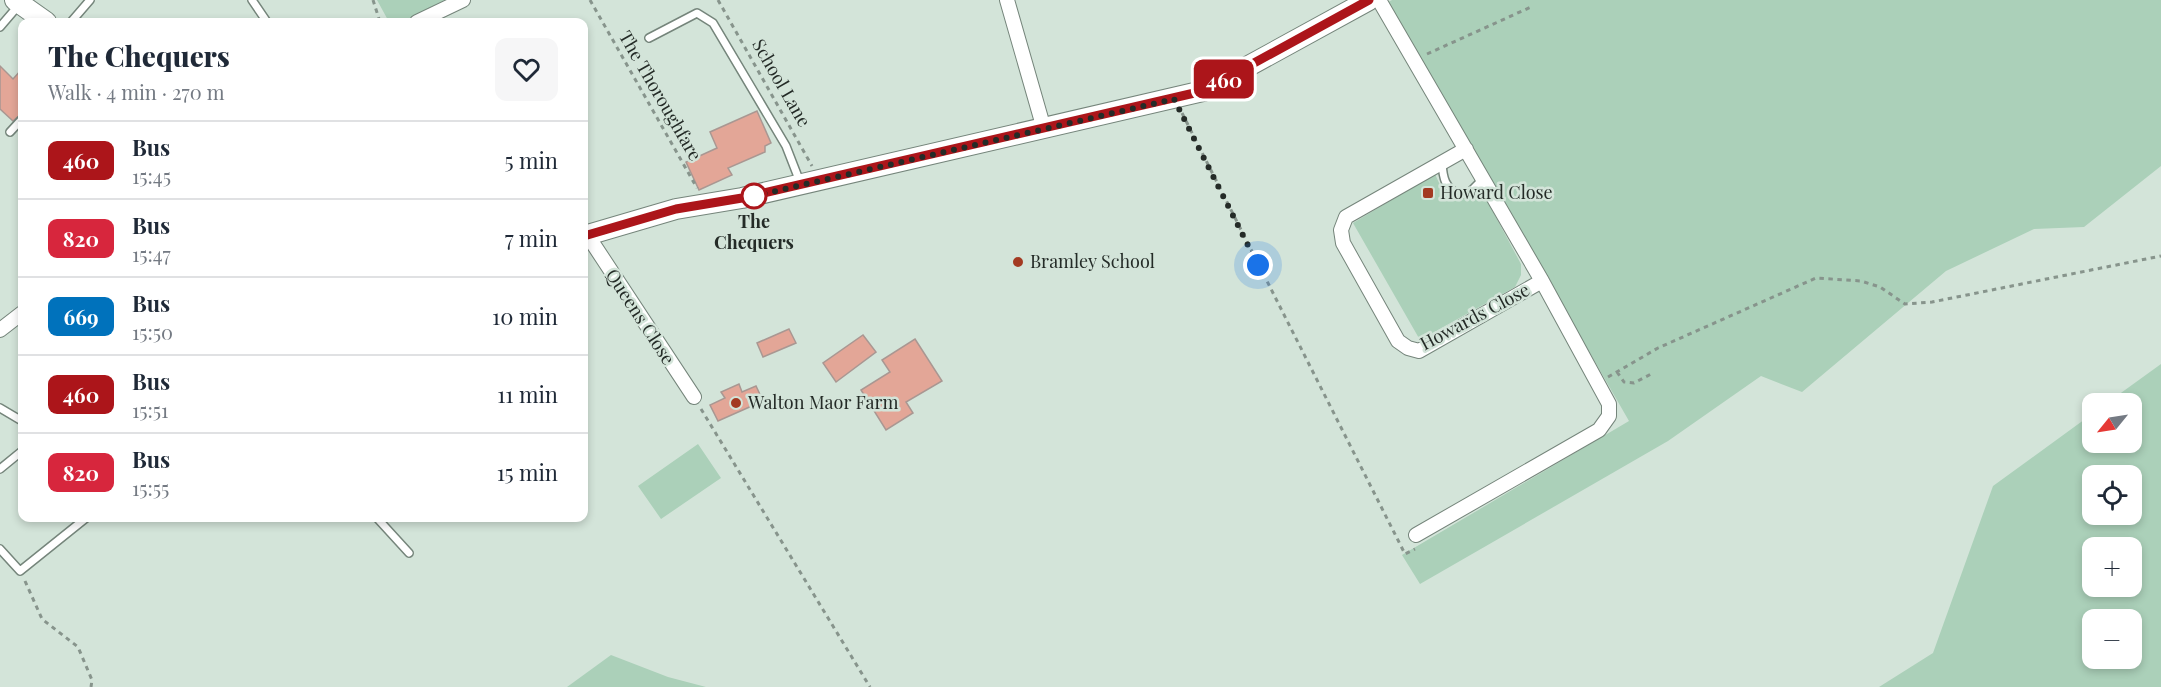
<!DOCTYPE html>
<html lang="en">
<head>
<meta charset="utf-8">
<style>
  body { margin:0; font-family:"Playfair Display",serif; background:#f6f6f7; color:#1f2937; height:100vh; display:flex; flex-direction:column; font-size:22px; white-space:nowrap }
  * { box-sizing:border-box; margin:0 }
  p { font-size:20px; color:#747a83 }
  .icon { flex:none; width:33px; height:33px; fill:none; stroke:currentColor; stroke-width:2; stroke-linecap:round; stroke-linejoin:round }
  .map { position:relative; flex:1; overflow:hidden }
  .drawer { position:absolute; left:18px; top:18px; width:570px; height:504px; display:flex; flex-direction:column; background:#fff; border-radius:12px; box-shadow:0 3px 9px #0003 }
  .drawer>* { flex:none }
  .badge { padding:0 12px; border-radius:9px; font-size:21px; line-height:39px }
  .needle { width:39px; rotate:240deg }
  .controls { position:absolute; left:2082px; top:393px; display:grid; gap:12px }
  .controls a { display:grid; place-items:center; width:60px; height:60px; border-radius:12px; background:#fff; box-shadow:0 3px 9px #0003; font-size:30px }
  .you { position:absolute; width:30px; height:30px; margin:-15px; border:4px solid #fff; border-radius:50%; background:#1a73e8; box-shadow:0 0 0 9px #1a73e833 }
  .map>.badge { position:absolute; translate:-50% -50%; box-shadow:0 0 0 3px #fff }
  .round { display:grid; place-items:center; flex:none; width:63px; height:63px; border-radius:12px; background:#f6f6f7 }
  .summary { display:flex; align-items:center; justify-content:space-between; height:102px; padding:0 30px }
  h1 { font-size:28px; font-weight:800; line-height:45px }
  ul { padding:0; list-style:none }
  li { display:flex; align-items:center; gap:18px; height:78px; padding:0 30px; border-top:2px solid #e0e1e3 }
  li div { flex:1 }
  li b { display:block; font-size:22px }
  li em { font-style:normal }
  li .badge { min-width:66px; font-weight:700; text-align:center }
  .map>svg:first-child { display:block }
  .green { fill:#abd0b9; fill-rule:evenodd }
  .building { fill:#e3a697; stroke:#a99792; stroke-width:1.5 }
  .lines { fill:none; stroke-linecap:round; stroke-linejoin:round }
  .service-casing { stroke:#75857b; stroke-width:10 }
  .minor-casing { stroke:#75857b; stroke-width:16 }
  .secondary-casing { stroke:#75857b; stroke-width:22 }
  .path { stroke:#87948c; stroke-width:3; stroke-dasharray:4.5 4.5; stroke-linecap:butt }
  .service { stroke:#fff; stroke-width:7 }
  .minor { stroke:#fff; stroke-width:14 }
  .secondary { stroke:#fff; stroke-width:20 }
  .line-casing { stroke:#fff; stroke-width:14 }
  .line { stroke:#ac151a; stroke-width:9 }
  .walk { stroke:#242b27; stroke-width:6; stroke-dasharray:0 10.8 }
  .poi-dot { fill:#a33a22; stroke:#d3e4d9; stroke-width:2 }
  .stop-dot { fill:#fff; stroke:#ac151a; stroke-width:3 }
  .labels { text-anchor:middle; stroke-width:5; stroke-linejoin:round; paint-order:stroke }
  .street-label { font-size:18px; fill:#242b27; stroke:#d3e4d9 }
  .poi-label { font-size:18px; fill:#242b27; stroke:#d3e4d9; text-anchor:start }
  .stop-label { font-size:18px; font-weight:bold; fill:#242b27; stroke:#d3e4d9 }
</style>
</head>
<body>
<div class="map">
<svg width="2161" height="687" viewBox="0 0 2161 687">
  <rect width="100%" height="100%" fill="#d3e4d9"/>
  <path class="green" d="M377,0H450L406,22H389Z
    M1392,0H2161V166L2084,227L2034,229L1946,271L1802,392L1761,376L1668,441L1420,584L1402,555L1629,421L1395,14L1388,2Z
    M1435,174L1445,196C1460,200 1469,200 1483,193L1521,264V275L1515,287L1420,340L1353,223Z
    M2161,364V687H1879L1933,653L1993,486L2092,414V442H2132V404L2107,403ZM2092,476H2132V514H2092ZM2092,548H2132V586H2092ZM2092,620H2132V658H2092Z
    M698,444L721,478L661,519L638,486Z
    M611,655L668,677L706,687H567Z"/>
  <path class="building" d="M0,66L13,79L22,69V113L13,121L0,109Z
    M757,111L771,143L765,146V152L728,168L732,175L699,190L686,162L717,148L710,132Z
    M789,329L796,343L763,357L757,343Z
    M863,335L876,352L836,382L823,363Z
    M915,339L942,381L906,402L913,413L886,430L861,390L890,372L882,360Z
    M739,384L742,392L756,386L763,401L718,421L710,405L725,398L721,392Z"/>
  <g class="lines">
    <defs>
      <path id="service" d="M252,0L267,22
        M71,22L90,0
        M0,27L18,6
        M649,38L697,13L713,23L786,146L800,182
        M10,132L22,119
        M1442,163C1443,179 1445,187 1459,195L1470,192L1483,179
        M0,408L22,421
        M0,469L22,451
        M377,518L409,553
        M0,549L20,571L86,518"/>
      <path id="minor" d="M1007,0L1044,129
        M1379,0L1542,281L1609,404V416L1599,430L1416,535
        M417,22L463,0
        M1466,149L1346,217L1341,230L1343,243L1398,341L1408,348L1419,351L1542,281
        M588,236L694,397
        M0,330L22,313"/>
      <path id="secondary" d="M15,0L46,22
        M584,236L676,209L742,198L1203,91L1369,0"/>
    </defs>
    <use href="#service" class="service-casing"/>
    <use href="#minor" class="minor-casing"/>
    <use href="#secondary" class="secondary-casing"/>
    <path class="path" d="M373,0L380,22
      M590,0L697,188
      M718,0L812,166
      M1427,54L1531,7
      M1182,113L1405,554L1415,549
      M1617,372L1624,382L1634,383L1653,373
      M1608,377L1658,348L1816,278L1861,281L1880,287L1905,304L1932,302L2161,256
      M701,409L870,687
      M25,581L42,619L78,647L92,680L91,687"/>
    <use href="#service" class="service"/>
    <use href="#minor" class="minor"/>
    <use href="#secondary" class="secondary"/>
  </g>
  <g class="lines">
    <defs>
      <path id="line" d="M584,236L676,209L742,198L1203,91L1369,0"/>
    </defs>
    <use href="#line" class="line-casing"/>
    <use href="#line" class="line"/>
    <path class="walk" d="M754,196L1174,99L1258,265"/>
  </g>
  <g class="poi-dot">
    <rect x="1422" y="187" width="12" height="12" rx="3"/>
    <circle cx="1018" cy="262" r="6"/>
    <circle cx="736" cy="403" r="6"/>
  </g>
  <circle class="stop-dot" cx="754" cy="196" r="12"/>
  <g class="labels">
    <g class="street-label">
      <text transform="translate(781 83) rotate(60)" y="6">School Lane</text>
      <text transform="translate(660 96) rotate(60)" y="6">The Thoroughfare</text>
      <text transform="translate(640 317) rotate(57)" y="6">Queens Close</text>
      <text transform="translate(1475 317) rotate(-28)" y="6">Howards Close</text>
    </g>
    <g class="poi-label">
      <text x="1440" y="199">Howard Close</text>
      <text x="1030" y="268">Bramley School</text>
      <text x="748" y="409">Walton Maor Farm</text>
    </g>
    <g class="stop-label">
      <text x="754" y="228">The<tspan x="754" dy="21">Chequers</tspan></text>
    </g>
  </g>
</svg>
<div class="controls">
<a><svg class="needle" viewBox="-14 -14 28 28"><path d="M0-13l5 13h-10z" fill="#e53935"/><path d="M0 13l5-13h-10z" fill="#747a83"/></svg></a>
<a><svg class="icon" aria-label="locate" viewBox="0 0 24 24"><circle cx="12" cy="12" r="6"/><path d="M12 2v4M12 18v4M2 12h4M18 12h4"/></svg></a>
<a>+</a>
<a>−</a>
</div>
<div class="you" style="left:1258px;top:265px"></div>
<b class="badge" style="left:1224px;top:79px;background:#ac151a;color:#fff">460</b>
<section class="drawer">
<div class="summary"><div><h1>The Chequers</h1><p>Walk · 4 min · 270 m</p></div><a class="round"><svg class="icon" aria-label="heart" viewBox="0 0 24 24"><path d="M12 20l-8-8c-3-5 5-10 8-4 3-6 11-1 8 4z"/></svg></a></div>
<ul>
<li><span class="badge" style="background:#ac151a;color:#fff">460</span><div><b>Bus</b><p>15:45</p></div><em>5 min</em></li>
<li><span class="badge" style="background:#d7263d;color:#fff">820</span><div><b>Bus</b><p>15:47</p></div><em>7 min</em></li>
<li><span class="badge" style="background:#0072bc;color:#fff">669</span><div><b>Bus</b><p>15:50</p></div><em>10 min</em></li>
<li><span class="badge" style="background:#ac151a;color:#fff">460</span><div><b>Bus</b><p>15:51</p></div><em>11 min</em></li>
<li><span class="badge" style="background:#d7263d;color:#fff">820</span><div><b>Bus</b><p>15:55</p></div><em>15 min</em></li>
</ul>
</section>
</div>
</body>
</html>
